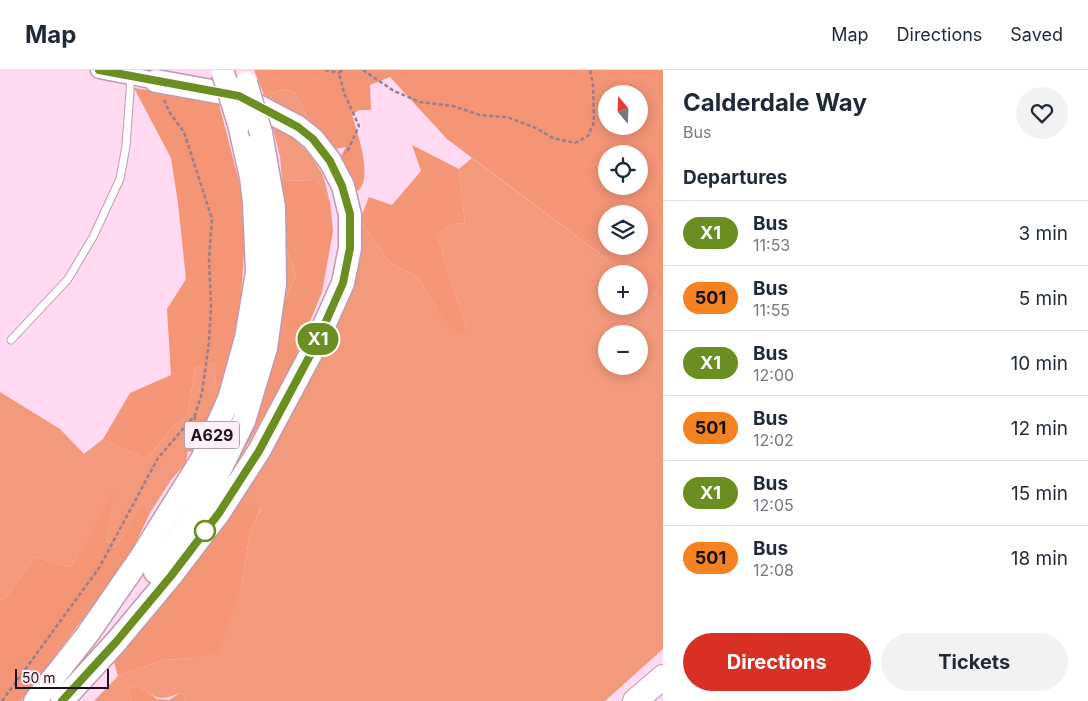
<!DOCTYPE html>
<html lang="en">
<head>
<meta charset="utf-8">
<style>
  body { margin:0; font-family:Inter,sans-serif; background:#f2f2f3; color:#1f2937; height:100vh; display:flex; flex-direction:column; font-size:19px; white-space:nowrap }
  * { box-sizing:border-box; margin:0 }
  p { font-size:16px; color:#747a83 }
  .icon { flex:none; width:28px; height:28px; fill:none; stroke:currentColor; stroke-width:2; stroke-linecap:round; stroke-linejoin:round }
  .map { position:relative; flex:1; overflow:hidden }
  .sheet { display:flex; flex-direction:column; background:#fff; width:425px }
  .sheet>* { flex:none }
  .badge { padding:0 10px; border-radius:16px; font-size:18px; line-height:32px }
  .needle { width:32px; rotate:341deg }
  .buttons { position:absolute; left:598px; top:15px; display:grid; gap:10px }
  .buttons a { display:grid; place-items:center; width:50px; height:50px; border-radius:50%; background:#fff; box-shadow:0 2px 12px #0003; font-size:25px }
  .scale { position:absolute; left:15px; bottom:12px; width:94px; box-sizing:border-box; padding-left:5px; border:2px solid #1f131b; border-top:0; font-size:14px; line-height:18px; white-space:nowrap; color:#1f131b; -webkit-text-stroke:4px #feeef8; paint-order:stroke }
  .map>.badge { position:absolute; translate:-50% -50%; box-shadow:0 0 0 2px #fff }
  h2 { padding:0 20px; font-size:19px; line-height:45px }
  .round { display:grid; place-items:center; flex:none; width:52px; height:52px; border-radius:26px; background:#f2f2f3 }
  .overview { display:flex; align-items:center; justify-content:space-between; height:85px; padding:0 20px }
  h1 { font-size:24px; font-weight:700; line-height:38px }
  .primary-button { display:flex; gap:10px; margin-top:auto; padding:10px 20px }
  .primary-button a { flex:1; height:58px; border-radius:30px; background:#d93025; color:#fff; font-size:20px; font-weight:700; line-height:58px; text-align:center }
  .primary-button a+a { background:#f2f2f3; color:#1f2937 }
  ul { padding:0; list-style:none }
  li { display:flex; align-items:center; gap:15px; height:65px; padding:0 20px; border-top:1px solid #e0e1e3 }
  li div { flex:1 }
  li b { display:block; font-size:19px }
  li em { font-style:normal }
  li .badge { min-width:55px; font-weight:700; text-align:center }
  header { display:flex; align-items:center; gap:30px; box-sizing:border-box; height:70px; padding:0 25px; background:#fff; border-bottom:1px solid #e0e1e3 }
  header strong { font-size:24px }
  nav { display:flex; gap:28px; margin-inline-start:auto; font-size:18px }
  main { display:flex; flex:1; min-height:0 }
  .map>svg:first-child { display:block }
  .green { fill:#f49a7c; fill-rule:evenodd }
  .forest { fill:#f49576; fill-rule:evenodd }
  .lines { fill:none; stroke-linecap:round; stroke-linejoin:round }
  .service-casing { stroke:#be9bb2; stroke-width:9 }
  .tertiary-casing { stroke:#be9bb2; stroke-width:19 }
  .trunk-casing { stroke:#be9bb2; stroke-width:25 }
  .motorway-casing { stroke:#be9bb2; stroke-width:26 }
  .path { stroke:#977d8e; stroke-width:2.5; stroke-dasharray:4 2.5; stroke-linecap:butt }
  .service { stroke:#fff; stroke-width:7 }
  .tertiary { stroke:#fff; stroke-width:16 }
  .trunk { stroke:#fff; stroke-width:22 }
  .motorway { stroke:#fff; stroke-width:24 }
  .trunk-bridge-casing { stroke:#be9bb2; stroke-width:25; stroke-linecap:butt }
  .trunk-bridge { stroke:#fff; stroke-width:22 }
  .line-casing { stroke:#fff; stroke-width:11 }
  .line { stroke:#6b8e23; stroke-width:8 }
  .stop-dot { fill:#fff; stroke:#6b8e23; stroke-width:2.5 }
  .labels { text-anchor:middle; stroke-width:4; stroke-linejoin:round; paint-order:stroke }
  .shield { fill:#feeef8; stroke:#62555d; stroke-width:1 }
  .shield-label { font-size:16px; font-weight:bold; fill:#1f131b }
</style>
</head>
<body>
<header>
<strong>Map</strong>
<nav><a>Map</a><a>Directions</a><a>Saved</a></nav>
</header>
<main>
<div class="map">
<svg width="663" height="631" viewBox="0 0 663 631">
  <rect width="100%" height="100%" fill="#ffdaf2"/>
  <path class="green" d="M284,19L295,23L310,52L323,69C303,50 289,38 264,25Z
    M271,51C291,64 309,80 321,102C326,111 327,123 330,132L317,110L282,111L280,86Z
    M472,88L627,204H606V236H639V212L663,230V579L605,631H185L183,622C160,631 158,630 138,616L128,618L131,631H94L118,606L163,590L192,588L241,517L250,463L261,437L233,431L360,150L390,193L418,207L436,238L466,258L437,165L454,153L465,154L459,99ZM606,264H639V296H606Z
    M281,164L296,205L278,247Z
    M214,293L216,313L227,308L196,383L188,381L186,393L171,410L150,443L141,436L116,477L106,471L114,421L71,497L34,487L5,529L0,530V322L60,359L84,384L103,369L146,389L173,357L188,344L195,298Z
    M252,340L261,351L229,407Z"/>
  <path class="forest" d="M254,0H663V230L639,212V204H627L447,69L390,7L370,15L371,40H359L352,45C357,61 372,104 360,119C358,121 356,121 353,123L338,91L346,77L331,80L310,52L295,23L284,19L264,25ZM606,24H639V56H606ZM606,84H639V116H606ZM606,144H639V176H606Z
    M134,18L218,30L243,127L244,183L240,241L227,308L216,314L214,293L195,298L188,344L173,357L146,389L103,369L130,323L171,305L167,239L186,209L178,133L171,88Z
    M412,75L459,99L465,154L454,153L437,165L466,258L459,266L436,238L418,207L390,193L360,150L369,127L392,135L421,101Z
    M317,110L330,132L333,161L322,222L292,295L261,351L252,340L278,247L296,205L281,164L283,141L282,111Z
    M115,418L106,471L116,477L141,435L150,443L128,489L21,631H0V530L5,529L34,487L71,497Z
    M233,431L261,436L250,463L241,517L219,582L192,588L163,590L118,606L114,592L177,512Z
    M138,616L157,629L169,630L183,621L185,631H131L128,618Z"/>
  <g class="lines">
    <defs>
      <path id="service" d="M11,270L68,209L93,167L120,109L126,76L131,7"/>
      <path id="tertiary" d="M99,0L156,11"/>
      <path id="trunk" d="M155,502L177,471L216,408L244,351L266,278L275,214L274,137L261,63
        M35,631L87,565L141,487L202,389L229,329L246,268L257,202L254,132L251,107L239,54
        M62,631L116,572L171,506L219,443L259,381L315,276L343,213L350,178V145L343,116L330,91L313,69L298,57L239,26L156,11"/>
      <path id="motorway" d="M635,631L663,607"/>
    </defs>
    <use href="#service" class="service-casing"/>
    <use href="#tertiary" class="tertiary-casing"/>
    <use href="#trunk" class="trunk-casing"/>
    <use href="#motorway" class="motorway-casing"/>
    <path class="path" d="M325,0L339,3
      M342,0L339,3L344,23L359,56L347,82L345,83
      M363,0L394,21L420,32L453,36L480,45L507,47L536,58L553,68L575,73L588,66L594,52L593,15L590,0
      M194,363L195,346
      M2,631L99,498L158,388L195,345L202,323L209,272L211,236L209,189L212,149L184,62L170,43L164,30"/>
    <use href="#service" class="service"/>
    <use href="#tertiary" class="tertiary"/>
    <use href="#trunk" class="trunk"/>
    <use href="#motorway" class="motorway"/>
    <defs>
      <path id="trunk-bridge" d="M223,3L239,54
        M246,13L261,63"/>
    </defs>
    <use href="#trunk-bridge" class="trunk-bridge-casing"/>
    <use href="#trunk-bridge" class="trunk-bridge"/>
  </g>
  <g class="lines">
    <defs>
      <path id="line" d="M62,631L116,572L171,506L219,443L259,381L315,276L343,213L350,178V144L342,116L330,91L313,69L298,57L239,26L99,0"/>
    </defs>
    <use href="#line" class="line-casing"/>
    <use href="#line" class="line"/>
  </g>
  <circle class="stop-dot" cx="205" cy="461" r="10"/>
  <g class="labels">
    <rect class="shield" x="184.5" y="351.5" width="55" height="27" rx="4"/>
    <g class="shield-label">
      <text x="212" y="371">A629</text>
    </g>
  </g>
</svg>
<div class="buttons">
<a><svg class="needle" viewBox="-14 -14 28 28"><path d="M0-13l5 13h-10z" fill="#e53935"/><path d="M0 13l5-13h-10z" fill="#747a83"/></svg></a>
<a><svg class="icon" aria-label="locate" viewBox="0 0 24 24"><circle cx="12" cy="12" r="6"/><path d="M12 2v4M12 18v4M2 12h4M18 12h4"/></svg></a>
<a><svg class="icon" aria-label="layers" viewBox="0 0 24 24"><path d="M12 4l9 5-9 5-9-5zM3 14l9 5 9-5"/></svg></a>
<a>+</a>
<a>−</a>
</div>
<div class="scale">50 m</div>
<b class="badge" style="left:318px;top:269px;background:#6b8e23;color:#fff">X1</b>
</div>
<section class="sheet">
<div class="overview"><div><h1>Calderdale Way</h1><p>Bus</p></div><a class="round"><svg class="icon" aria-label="heart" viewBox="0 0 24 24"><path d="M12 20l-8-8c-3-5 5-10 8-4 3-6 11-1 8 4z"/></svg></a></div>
<h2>Departures</h2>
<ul>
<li><span class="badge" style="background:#6b8e23;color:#fff">X1</span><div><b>Bus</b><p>11:53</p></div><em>3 min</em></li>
<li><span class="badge" style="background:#f58220;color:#111">501</span><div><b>Bus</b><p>11:55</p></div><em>5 min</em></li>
<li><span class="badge" style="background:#6b8e23;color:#fff">X1</span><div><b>Bus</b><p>12:00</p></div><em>10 min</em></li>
<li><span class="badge" style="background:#f58220;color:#111">501</span><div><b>Bus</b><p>12:02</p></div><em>12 min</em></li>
<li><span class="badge" style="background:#6b8e23;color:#fff">X1</span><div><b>Bus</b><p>12:05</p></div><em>15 min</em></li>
<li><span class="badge" style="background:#f58220;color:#111">501</span><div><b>Bus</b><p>12:08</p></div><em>18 min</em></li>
</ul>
<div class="primary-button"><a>Directions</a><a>Tickets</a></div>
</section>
</main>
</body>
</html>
